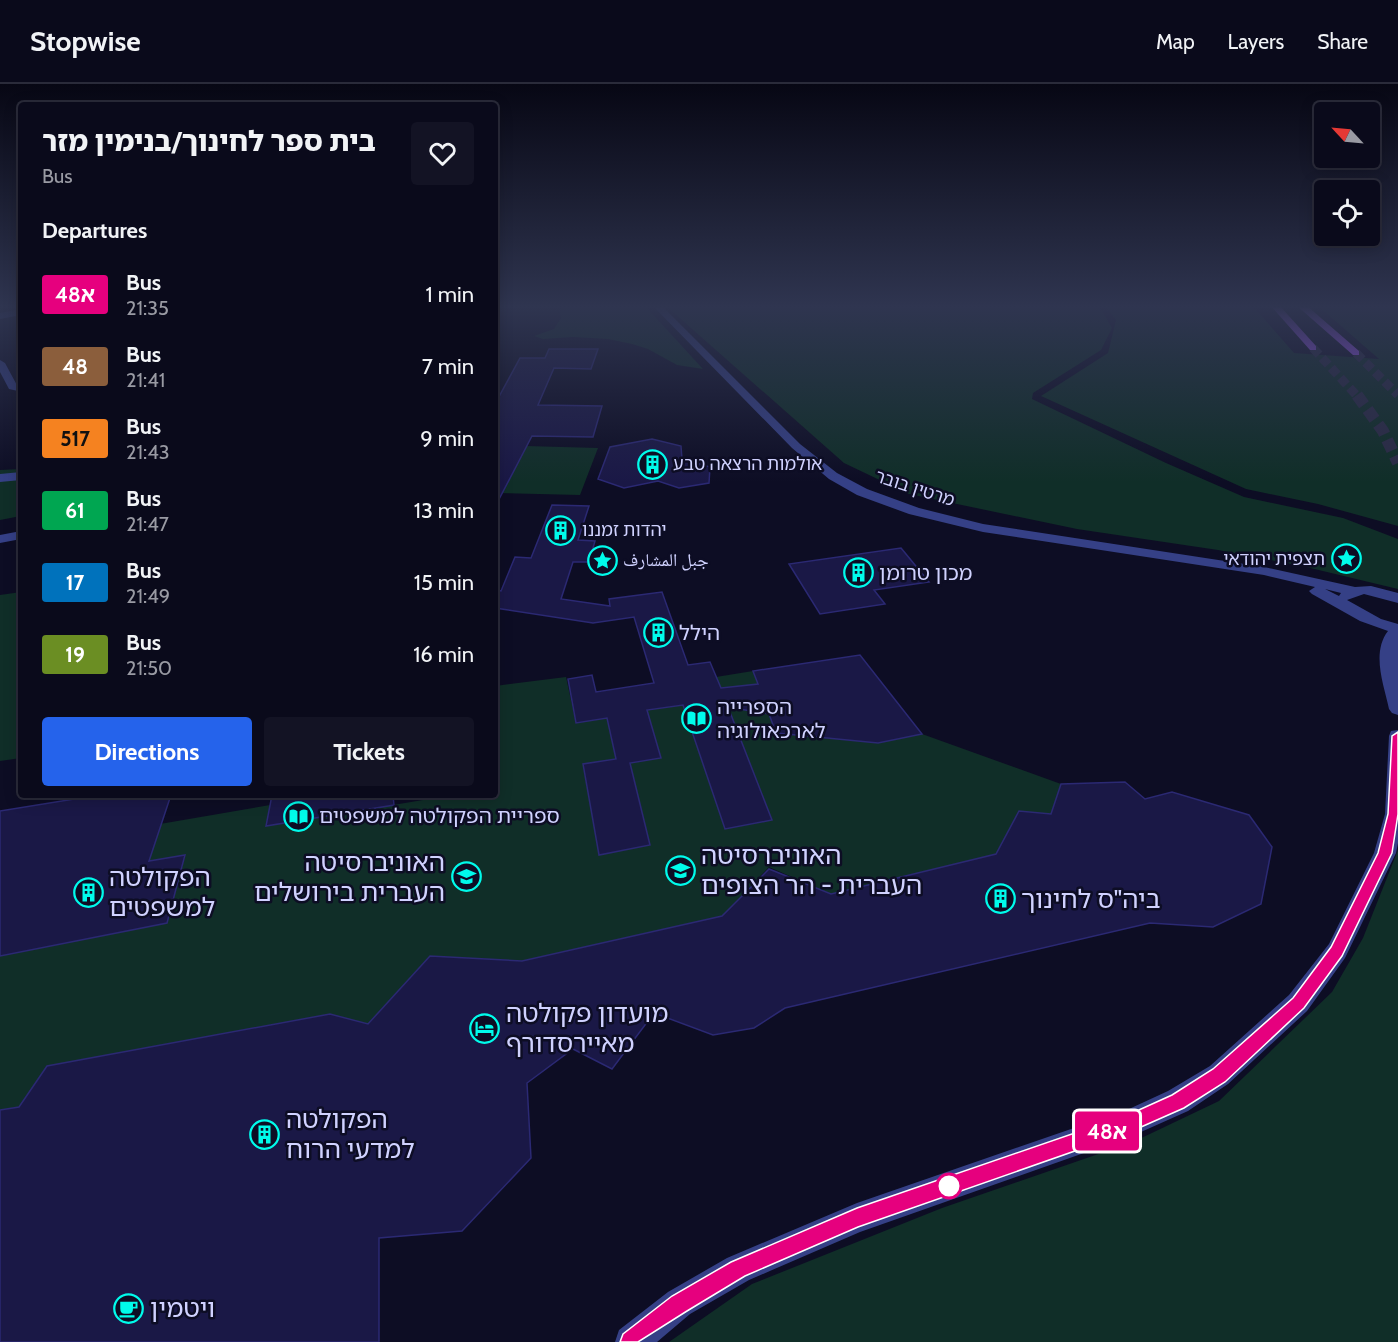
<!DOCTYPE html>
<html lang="en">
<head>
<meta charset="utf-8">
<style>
  body { margin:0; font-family:Cabin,"Noto Naskh Arabic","Noto Sans Hebrew",sans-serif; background:#131324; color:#f1f3f6; height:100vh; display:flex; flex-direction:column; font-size:22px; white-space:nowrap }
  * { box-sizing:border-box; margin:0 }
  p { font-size:20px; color:#999aa3 }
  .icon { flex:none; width:33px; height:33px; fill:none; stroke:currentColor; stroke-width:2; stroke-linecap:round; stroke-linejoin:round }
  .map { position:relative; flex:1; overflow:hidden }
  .details { position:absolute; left:18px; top:18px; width:480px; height:696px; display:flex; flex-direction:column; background:#0a0a1b; border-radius:6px; box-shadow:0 3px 15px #0003,0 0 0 2px #2a2b3a }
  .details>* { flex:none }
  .badge { padding:0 12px; border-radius:4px; font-size:21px; line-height:39px }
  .needle { width:39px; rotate:296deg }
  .fabs { position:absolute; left:1314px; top:18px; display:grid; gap:12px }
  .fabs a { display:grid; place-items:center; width:66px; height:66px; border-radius:6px; background:#0a0a1b; box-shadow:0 3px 15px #0003,0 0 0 2px #2a2b3a; font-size:30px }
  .map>.badge { position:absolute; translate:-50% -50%; box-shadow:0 0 0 3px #fff }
  h2 { padding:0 24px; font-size:22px; line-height:54px }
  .round { display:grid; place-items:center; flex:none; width:63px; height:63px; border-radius:6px; background:#131324 }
  .overview { display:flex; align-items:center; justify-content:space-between; height:102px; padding:0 24px }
  h1 { font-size:28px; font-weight:800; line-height:45px }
  .action { display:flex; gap:12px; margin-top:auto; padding:12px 24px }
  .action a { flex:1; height:69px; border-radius:6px; background:#2563eb; color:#fff; font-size:24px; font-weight:800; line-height:69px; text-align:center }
  .action a+a { background:#131324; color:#f1f3f6 }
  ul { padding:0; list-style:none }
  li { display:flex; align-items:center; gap:18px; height:72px; padding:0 24px }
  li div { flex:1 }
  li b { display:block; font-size:22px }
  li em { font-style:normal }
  li .badge { min-width:66px; font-weight:700; text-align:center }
  header { display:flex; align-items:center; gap:36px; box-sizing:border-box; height:84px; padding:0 30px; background:#0a0a1b; border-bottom:2px solid #2a2b3a }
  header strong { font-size:28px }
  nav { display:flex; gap:33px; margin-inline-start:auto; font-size:21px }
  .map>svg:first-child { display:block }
  .green { fill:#102e28 }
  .building { fill:#1a1846; stroke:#2b2973; stroke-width:1.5 }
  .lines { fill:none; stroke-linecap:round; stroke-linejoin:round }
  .major-tunnel-far1 { stroke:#2a2b45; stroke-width:9; stroke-dasharray:9 4.5; stroke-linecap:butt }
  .major-tunnel { stroke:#2a2b45; stroke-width:12; stroke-dasharray:12 6; stroke-linecap:butt }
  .minor { fill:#354086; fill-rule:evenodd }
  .major { fill:#a557ff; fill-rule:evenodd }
  .line { fill:#e6007e; stroke:#fff; stroke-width:1.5 }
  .stop-dot { fill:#fff; stroke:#e6007e; stroke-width:3 }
  .labels { text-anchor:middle; stroke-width:5; stroke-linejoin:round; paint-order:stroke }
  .far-poi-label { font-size:18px; fill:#d0d2ff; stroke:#0d0d24; text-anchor:start }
  .far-street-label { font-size:18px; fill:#d0d2ff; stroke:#0d0d24 }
  .poi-label { font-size:21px; fill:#d0d2ff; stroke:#0d0d24; text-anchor:start }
  .near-poi-label { font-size:26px; fill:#d0d2ff; stroke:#0d0d24; text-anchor:start }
</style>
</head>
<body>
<header>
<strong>Stopwise</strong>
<nav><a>Map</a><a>Layers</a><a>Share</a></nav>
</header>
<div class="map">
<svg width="1398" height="1258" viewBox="0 0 1398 1258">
  <rect width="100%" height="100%" fill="#0d0d24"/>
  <path class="green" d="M564,221L646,223L703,285L677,281L648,265L632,260L608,255L573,253L543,255L534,252L554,245L561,234L559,226Z
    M665,221H1095L1101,225L1112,244L1101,266L1033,309L1032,315L1166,379L1244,413L1343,434L1398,455V505L1302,482L1218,466L1077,445L909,410L844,379Z
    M1104,221H1252L1294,269L1379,275L1317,221H1398V442L1318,420L1246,405L1041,312L1108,269L1116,236Z
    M495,361L598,364L580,411L495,409Z
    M21,385V432L0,436V386Z
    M21,508V674L0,677V511Z
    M753,587L758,600L739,603L749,627L769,630L776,649L878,659L922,650L1061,700L1051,730L1019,727L996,770L831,810L769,783L722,832L522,877L430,872L368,940L330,930L47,982L19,1023L0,1026V872L167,839L185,772L149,777L160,740L270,721L267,742L453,711H495V602L566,593L576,639L607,634L616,675L583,681L599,770L650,761L630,679L660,674L647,626L683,621L716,593Z
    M1398,766V1258H669L752,1200L942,1124L1133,1058L1219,1017L1332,908L1363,854Z"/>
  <path class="building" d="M549,265H598L591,285L554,284L538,321L602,322L593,353L532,352L495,423V320L520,274H545Z
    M652,355L681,362L682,375L710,383L709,399L679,404L658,397L624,404L598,395L610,363Z
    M552,421L589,422L578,456L595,457L589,478H573L561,515L610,522L609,515L662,508L688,581L710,578L721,604L758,600L753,587L860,571L922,650L878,659L776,649L769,630L728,623L772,736L725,745L683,621L647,626L661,674L630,679L650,761L599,771L583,680L616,675L607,634L576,639L568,595L592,591L596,608L654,599L634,533L593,539L495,524V506L501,507L515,473L531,474Z
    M901,464L929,498L874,506L885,520L820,530L789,480Z
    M1125,698L1145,715L1172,708L1249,731L1272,763L1261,820L1213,843L1150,839L785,924L754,944L713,951L654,929L612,985L573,965L527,999L531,1074L462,1147L379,1154V1258H0V1026L19,1023L47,982L330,930L368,940L430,872L522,877L722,832L769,785L831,810L996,770L1019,727L1051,730L1061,700Z
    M99,711H171L149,777L185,771L167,839L0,872V727Z
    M272,711H393L394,721L266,742Z"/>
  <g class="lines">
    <path class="major-tunnel-far1" d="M1313,264L1358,313
      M1356,269L1398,311"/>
    <path class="major-tunnel" d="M1357,311L1383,347L1398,379"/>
    <path class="minor" d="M652,221H661L800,360L837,389L867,405L919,424L983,440L1264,483L1355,503L1371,502L1398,509V519L1364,510L1347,516L1381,535L1398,540V631L1392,629L1389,625C1384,601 1371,569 1388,547L1360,537L1312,510L1309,507L1315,503L1264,491L983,448L909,430L857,411L829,395L792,364ZM1325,505L1341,509L1339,512Z
      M21,225V231L0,235V229Z
      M0,276L5,279L19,305L18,307L9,305L0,288Z
      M21,388V396L0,398V390Z
      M21,447V455L0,459V451Z
      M1398,646V759L1396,769L1345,874L1307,927L1228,1000L1188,1027L1132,1052L860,1148L749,1196L690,1230L657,1258H615L619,1246L668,1208L727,1174L857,1119L1129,1025L1168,1007L1210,982L1289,911L1329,860L1374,769L1385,730L1389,652L1391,647Z"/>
    <path class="major" d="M1270,221H1279L1316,262V266H1310Z
      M1296,221H1306L1359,267V271H1353Z"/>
  </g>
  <linearGradient id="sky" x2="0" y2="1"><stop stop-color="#070714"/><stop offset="0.56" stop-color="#2f3550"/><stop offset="1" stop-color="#2f3550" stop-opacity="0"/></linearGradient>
  <rect width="1398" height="398" fill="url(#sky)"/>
  <path class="line" d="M1398,648V730L1392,769L1342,872L1304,924L1225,998L1184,1024L1132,1047L858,1143L745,1192L687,1227L638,1258H620L623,1250L672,1212L731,1178L857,1124L1130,1030L1172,1011L1213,985L1293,914L1331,863L1378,769L1388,730L1392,652Z"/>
  <defs>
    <symbol id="building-ring" viewBox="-11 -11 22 22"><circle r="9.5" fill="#0d0d24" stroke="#00fbeb" stroke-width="1.5"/><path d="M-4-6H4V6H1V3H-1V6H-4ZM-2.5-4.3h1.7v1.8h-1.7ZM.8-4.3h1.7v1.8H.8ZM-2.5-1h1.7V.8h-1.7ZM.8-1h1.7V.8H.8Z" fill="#00fbeb"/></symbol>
    <symbol id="sight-ring" viewBox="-11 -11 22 22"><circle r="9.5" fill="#0d0d24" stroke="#00fbeb" stroke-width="1.5"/><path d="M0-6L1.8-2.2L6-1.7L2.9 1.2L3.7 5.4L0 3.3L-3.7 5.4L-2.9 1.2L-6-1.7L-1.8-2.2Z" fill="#00fbeb"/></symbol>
    <symbol id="library-ring" viewBox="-11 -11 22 22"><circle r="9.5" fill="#0d0d24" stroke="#00fbeb" stroke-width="1.5"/><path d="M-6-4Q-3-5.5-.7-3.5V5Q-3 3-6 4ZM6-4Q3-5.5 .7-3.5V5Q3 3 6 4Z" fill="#00fbeb"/></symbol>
    <symbol id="university-ring" viewBox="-11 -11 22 22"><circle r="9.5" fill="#0d0d24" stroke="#00fbeb" stroke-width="1.5"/><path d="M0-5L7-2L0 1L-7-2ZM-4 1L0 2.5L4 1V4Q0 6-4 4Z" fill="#00fbeb"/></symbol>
    <symbol id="hotel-ring" viewBox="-11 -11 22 22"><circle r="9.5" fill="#0d0d24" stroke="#00fbeb" stroke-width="1.5"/><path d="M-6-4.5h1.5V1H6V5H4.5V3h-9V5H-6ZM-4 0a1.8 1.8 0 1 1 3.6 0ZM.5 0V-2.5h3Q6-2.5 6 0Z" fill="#00fbeb"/></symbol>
    <symbol id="cafe-ring" viewBox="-11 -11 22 22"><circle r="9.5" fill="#0d0d24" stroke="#00fbeb" stroke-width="1.5"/><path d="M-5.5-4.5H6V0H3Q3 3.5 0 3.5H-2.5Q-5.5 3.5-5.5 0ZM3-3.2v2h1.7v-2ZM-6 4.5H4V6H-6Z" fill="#00fbeb"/></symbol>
  </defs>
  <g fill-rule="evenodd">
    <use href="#building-ring" x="636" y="364" width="33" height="33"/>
    <use href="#building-ring" x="544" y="430" width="33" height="33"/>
    <use href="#sight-ring" x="1330" y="458" width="33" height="33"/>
    <use href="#sight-ring" x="586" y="460" width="33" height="33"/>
    <use href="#building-ring" x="842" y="472" width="33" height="33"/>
    <use href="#building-ring" x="642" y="532" width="33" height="33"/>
    <use href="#library-ring" x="680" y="618" width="33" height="33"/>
    <use href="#library-ring" x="282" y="716" width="33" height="33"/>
    <use href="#university-ring" x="664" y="770" width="33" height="33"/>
    <use href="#university-ring" x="450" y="776" width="33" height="33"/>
    <use href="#building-ring" x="72" y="792" width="33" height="33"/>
    <use href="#building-ring" x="984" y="798" width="33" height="33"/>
    <use href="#hotel-ring" x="468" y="928" width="33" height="33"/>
    <use href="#building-ring" x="248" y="1034" width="33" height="33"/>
    <use href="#cafe-ring" x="112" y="1208" width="33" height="33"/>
  </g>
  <circle class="stop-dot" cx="949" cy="1102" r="12"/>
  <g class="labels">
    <g class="far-poi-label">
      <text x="673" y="386">אולמות הרצאה טבע</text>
      <text x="582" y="452">יהדות זמננו</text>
      <text x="1325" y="481" text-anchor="end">תצפית יהודאי</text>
      <text x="623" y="482">جبل المشارف</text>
    </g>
    <g class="far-street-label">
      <text transform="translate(915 404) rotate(18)" y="6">מרטין בובר</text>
    </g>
    <g class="poi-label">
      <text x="879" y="496">מכון טרומן</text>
      <text x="679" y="556">הילל</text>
      <text x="717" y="630">הספרייה<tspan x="717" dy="24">לארכאולוגיה</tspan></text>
      <text x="319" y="739">ספריית הפקולטה למשפטים</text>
    </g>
    <g class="near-poi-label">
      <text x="701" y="780">האוניברסיטה<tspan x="701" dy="30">העברית - הר הצופים</tspan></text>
      <text x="445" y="787" text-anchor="end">האוניברסיטה<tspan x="445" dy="30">העברית בירושלים</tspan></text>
      <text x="109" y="802">הפקולטה<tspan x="109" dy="30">למשפטים</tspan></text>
      <text x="1021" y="824">ביה"ס לחינוך</text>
      <text x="506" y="938">מועדון פקולטה<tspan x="506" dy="30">מאיירסדורף</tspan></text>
      <text x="286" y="1044">הפקולטה<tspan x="286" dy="30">למדעי הרוח</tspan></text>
      <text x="150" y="1233">ויטמין</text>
    </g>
  </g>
</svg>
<div class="fabs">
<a><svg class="needle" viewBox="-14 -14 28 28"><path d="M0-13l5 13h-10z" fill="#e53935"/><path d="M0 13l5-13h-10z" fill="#999aa3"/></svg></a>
<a><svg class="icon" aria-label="locate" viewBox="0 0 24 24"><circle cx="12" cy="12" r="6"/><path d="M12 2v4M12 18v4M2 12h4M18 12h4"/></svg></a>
</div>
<b class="badge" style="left:1107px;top:1047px;background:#e6007e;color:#fff">48א</b>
<section class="details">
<div class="overview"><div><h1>בית ספר לחינוך/בנימין מזר</h1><p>Bus</p></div><a class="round"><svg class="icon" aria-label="heart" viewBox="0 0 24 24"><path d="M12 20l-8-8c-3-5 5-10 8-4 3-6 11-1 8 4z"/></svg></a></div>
<h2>Departures</h2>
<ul>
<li><span class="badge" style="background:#e6007e;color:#fff">48א</span><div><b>Bus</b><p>21:35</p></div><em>1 min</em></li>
<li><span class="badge" style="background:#8b5e3c;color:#fff">48</span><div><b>Bus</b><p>21:41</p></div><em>7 min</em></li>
<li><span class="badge" style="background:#f58220;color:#111">517</span><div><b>Bus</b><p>21:43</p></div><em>9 min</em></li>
<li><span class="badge" style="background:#00a651;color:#fff">61</span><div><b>Bus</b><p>21:47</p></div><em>13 min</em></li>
<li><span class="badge" style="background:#0072bc;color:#fff">17</span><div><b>Bus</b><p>21:49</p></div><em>15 min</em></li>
<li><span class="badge" style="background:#6b8e23;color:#fff">19</span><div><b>Bus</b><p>21:50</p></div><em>16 min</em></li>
</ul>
<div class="action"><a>Directions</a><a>Tickets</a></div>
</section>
</div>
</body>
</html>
